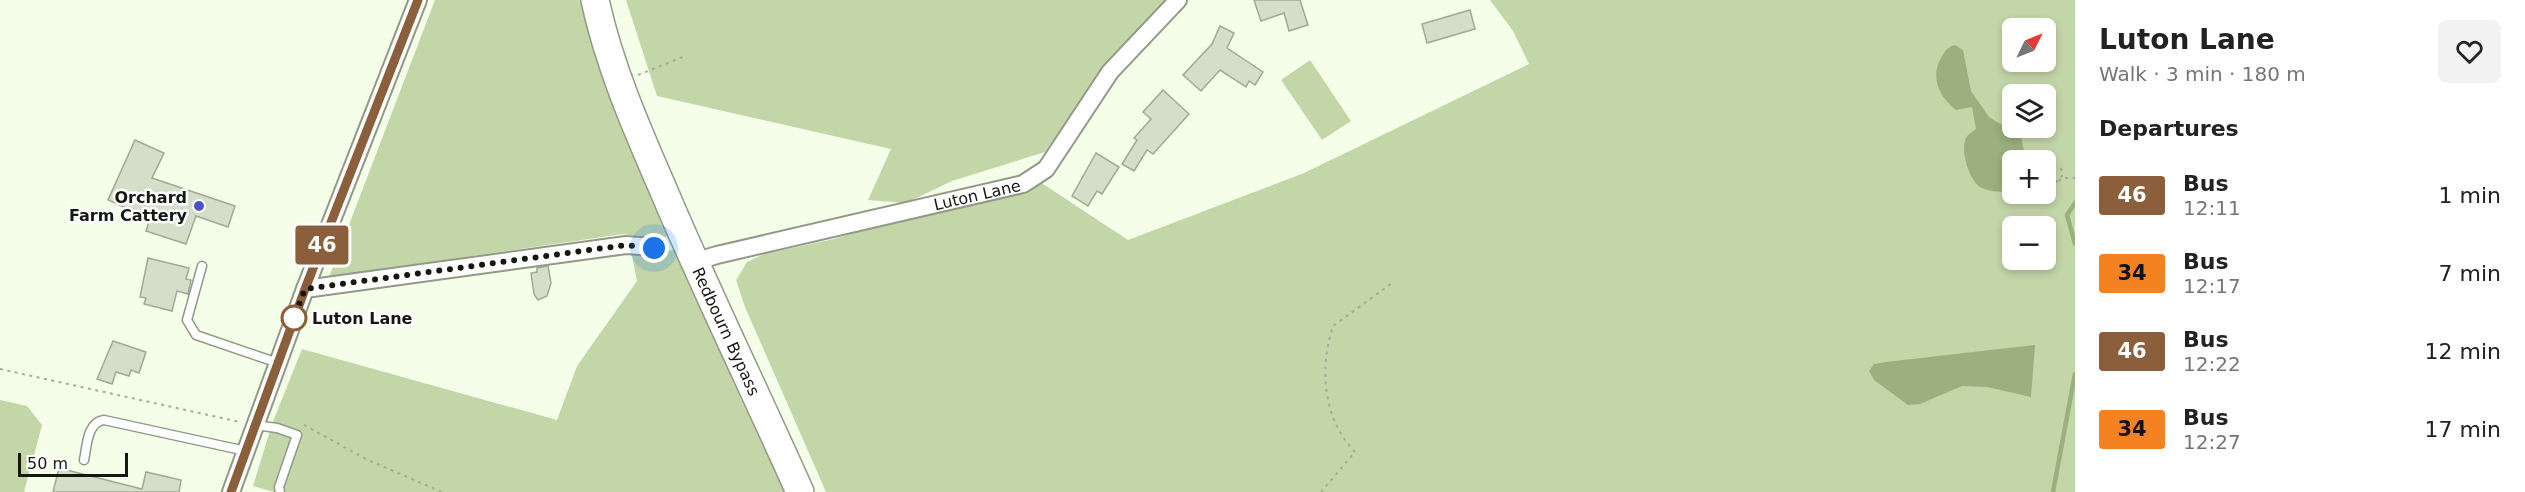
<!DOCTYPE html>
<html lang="en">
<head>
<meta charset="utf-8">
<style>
  body { margin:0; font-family:"DejaVu Sans",sans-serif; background:#f2f2f2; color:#222; height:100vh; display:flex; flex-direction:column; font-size:22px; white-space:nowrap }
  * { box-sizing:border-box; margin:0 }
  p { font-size:20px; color:#767676 }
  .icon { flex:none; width:33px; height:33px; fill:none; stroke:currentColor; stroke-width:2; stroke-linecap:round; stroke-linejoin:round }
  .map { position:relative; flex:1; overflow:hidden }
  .panel { display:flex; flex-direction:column; background:#fff; width:450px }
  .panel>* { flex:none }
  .badge { padding:0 12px; border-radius:4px; font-size:21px; line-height:39px }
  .needle { width:39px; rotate:47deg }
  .tools { position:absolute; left:2002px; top:18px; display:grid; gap:12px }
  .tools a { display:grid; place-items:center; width:54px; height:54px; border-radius:9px; background:#fff; box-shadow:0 3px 9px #0003; font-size:30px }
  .scale { position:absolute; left:18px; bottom:15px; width:110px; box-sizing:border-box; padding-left:6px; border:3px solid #151811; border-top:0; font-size:16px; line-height:21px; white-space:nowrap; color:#151811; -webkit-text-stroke:4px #fff; paint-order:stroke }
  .you { position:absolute; width:30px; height:30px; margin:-15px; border:4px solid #fff; border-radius:50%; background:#1a73e8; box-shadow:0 0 0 9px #1a73e833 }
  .map>.badge { position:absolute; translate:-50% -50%; box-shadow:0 0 0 3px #fff }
  h2 { padding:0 24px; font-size:22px; line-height:54px }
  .round { display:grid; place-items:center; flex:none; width:63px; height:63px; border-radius:9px; background:#f2f2f2 }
  .overview { display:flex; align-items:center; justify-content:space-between; height:102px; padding:0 24px }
  h1 { font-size:28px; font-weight:700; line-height:45px }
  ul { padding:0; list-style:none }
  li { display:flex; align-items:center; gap:18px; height:78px; padding:0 24px }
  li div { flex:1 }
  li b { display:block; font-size:22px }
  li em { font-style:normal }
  li .badge { min-width:66px; font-weight:700; text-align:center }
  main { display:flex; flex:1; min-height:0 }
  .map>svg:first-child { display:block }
  .green { fill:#c3d6a8; fill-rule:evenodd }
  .water { fill:#9bb07e }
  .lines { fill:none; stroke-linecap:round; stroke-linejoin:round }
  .stream { stroke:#9bb07e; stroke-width:4.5 }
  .building { fill:#d4dec9; stroke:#a0a994; stroke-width:1.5 }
  .service-casing { stroke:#919a86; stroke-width:11 }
  .minor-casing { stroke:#919a86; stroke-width:20 }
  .primary-casing { stroke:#919a86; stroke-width:30 }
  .path { stroke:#a5ac9c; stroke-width:2; stroke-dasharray:3 4.5; stroke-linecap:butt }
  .service { stroke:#fff; stroke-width:8 }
  .minor { stroke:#fff; stroke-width:16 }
  .primary { stroke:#fff; stroke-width:27 }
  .line-casing { stroke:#fff; stroke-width:14 }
  .line { stroke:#8b5e3c; stroke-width:9 }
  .walk { stroke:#151811; stroke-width:6; stroke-dasharray:0 10.8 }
  .poi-dot { fill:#4f53ca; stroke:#fff; stroke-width:2 }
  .stop-dot { fill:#fff; stroke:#8b5e3c; stroke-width:3 }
  .labels { text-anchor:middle; stroke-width:5; stroke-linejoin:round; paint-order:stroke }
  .street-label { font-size:16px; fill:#151811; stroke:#fff }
  .poi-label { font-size:16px; font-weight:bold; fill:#151811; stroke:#fff; text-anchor:end }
  .stop-label { font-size:16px; font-weight:bold; fill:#151811; stroke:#fff; text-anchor:start }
</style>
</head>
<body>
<main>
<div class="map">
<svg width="2075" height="492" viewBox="0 0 2075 492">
  <rect width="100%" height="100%" fill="#f4fee8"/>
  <path class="green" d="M435,0H584L672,235L653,239L623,234L329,277Z
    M626,0H1169L1103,72L1045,152L952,181L906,203L868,200L891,149L657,96Z
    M1490,0H2075V492H826L745,307L736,280L747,262L764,254L834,239L1034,178L1128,240L1304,173L1529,64L1513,31ZM2013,28H2046V62H2013ZM2013,94H2046V128H2013ZM2013,160H2046V194H2013ZM2013,226H2046V260H2013Z
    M1310,60L1351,121L1322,140L1281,80Z
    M679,249L786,492H274L253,486L272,424L302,349L557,420L577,366L637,281L631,250L655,253Z
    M0,400L27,406L42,425L24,492H0Z"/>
  <path class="water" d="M1955,45L1963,50L1971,91L1989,117L2000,124L2012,126L2020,132L2026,160H2013V191C2002,192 1991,193 1980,187C1969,179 1960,151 1966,138C1968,134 1973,132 1976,129L1972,107L1956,110C1939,97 1930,77 1941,58C1945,51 1947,47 1955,45Z
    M2035,345L2031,397L1987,387L1962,386L1920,404L1908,405L1874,380L1869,371L1874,364L1886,362Z"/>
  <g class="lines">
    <path class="stream" d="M2075,203L2067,215L2075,244
      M2053,492L2075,374"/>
  </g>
  <path class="building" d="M1254,0H1300L1308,25L1289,31L1284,13L1261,21Z
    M1470,10L1475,29L1427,43L1422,24Z
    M1220,26L1234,33L1227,48L1263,72L1255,85L1249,81L1246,87L1220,70L1201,91L1183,75L1212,44Z
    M1163,90L1189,114L1153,154L1147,150L1134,171L1122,164L1137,140L1134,138L1151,119L1143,112Z
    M135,140L164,153L152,178L235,206L228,227L196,216L186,244L146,231L150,219L108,200Z
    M1096,153L1119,167L1102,194L1097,191L1088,206L1072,196Z
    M148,258L189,268L186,279L191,280L188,294L177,291L172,311L144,304L146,298L140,297Z
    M548,266L551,283L547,296L538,300L534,294L531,273L537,272V268Z
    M113,341L146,352L139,373L131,370L129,376L116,372L112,384L97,379Z
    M59,468L142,489L146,472L181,480L179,492H53Z"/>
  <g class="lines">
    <defs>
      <path id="service" d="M202,266L187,320L196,335L278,363
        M255,425L277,428L297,435L279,487L280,492
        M84,460C87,446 87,422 104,420L246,451"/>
      <g id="minor">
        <path id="s1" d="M694,262L717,255L1023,184L1046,169L1110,72L1178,0"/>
        <path d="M305,289L626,245L654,247"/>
        <path d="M231,492L305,289L418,0"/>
      </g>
      <g id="primary">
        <path id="s2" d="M595,0C609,65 636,127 663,189C706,291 755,391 800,492"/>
      </g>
    </defs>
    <use href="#service" class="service-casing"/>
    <use href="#minor" class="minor-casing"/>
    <use href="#primary" class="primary-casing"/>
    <path class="path" d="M638,75L685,56
      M2061,168L2063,175L2055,183L2063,178H2075
      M0,369L240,422
      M304,425L368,460L442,492
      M1321,492L1355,452C1323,419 1319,369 1333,326L1392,283"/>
    <use href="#service" class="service"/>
    <use href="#minor" class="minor"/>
    <use href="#primary" class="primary"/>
  </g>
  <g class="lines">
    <defs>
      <path id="line" d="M231,492L305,289L418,0"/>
    </defs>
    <use href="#line" class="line-casing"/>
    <use href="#line" class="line"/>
    <path class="walk" d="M294,318L291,326L305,289L626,245L654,248"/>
  </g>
  <circle class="poi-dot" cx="199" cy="206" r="6"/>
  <circle class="stop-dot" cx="294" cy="318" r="12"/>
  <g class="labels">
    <g class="street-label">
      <text dy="6" stroke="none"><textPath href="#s1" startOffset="291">Luton Lane</textPath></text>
      <text dy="6" stroke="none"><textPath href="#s2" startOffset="357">Redbourn Bypass</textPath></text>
    </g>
    <g class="poi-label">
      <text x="187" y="203">Orchard<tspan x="187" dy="18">Farm Cattery</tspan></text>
    </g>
    <g class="stop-label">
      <text x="312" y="324">Luton Lane</text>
    </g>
  </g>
</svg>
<div class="tools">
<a><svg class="needle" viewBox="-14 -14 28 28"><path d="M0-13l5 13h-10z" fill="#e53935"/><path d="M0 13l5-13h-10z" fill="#767676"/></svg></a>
<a><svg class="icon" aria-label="layers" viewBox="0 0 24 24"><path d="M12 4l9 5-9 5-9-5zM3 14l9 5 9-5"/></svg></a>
<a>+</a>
<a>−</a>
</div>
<div class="scale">50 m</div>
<div class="you" style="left:654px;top:248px"></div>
<b class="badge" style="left:322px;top:245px;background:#8b5e3c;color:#fff">46</b>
</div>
<section class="panel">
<div class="overview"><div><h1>Luton Lane</h1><p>Walk · 3 min · 180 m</p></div><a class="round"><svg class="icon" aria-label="heart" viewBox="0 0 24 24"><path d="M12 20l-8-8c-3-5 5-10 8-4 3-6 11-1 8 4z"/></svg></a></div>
<h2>Departures</h2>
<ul>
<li><span class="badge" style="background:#8b5e3c;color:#fff">46</span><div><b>Bus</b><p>12:11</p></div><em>1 min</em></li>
<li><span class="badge" style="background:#f58220;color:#111">34</span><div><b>Bus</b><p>12:17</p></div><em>7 min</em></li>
<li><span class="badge" style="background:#8b5e3c;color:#fff">46</span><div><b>Bus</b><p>12:22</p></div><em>12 min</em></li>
<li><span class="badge" style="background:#f58220;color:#111">34</span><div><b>Bus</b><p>12:27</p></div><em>17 min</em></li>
</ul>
</section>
</main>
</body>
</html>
